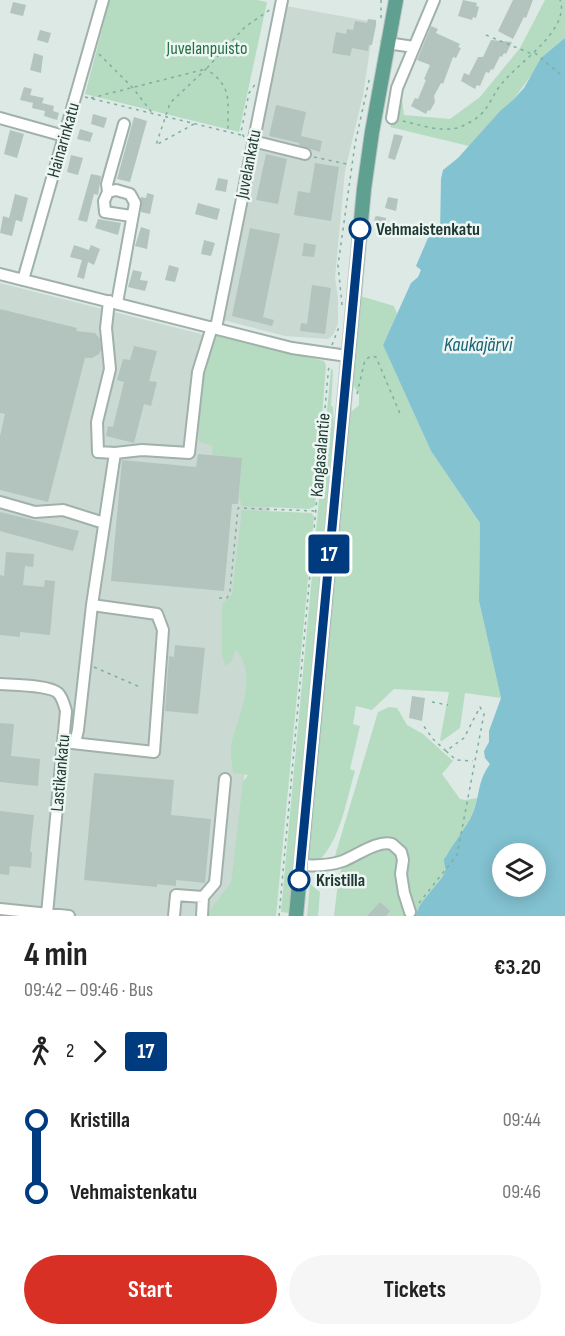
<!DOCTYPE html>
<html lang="en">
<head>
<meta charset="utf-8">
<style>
  body { margin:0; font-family:"Sofia Sans Condensed",sans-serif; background:#f6f6f6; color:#222; height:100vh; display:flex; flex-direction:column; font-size:22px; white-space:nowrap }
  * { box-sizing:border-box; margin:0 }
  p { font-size:20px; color:#767676 }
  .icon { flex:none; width:33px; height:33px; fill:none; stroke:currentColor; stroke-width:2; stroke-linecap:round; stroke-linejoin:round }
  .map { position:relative; height:916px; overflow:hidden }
  .panel { display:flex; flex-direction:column; background:#fff; flex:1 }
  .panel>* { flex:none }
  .badge { padding:0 12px; border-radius:4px; font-size:21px; line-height:39px }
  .fabs { position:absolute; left:492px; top:843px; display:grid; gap:12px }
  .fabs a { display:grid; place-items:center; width:54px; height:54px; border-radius:50%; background:#fff; box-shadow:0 3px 15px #0003; font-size:30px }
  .map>.badge { position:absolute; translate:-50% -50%; box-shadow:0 0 0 3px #fff }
  .legs { display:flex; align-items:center; gap:9px; height:66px; padding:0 24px; font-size:20px }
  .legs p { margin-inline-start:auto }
  .summary { display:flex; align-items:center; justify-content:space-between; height:102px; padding:0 24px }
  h1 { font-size:33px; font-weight:700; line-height:45px }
  .action { display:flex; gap:12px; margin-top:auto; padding:12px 24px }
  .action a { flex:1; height:69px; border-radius:36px; background:#d93025; color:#fff; font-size:24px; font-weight:700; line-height:69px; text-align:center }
  .action a+a { background:#f6f6f6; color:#222 }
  ul { padding:0 24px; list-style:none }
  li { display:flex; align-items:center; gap:21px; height:72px; font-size:22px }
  li i { display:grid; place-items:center; width:9px; height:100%; margin:0 8px; background:currentColor }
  li i::after { content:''; width:15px; height:15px; margin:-8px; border:4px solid; border-radius:50%; background:#fff }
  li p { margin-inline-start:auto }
  li:first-child i { background:linear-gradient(#0000 50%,currentColor 0) }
  li:last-child i { background:linear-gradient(currentColor 50%,#0000 0) }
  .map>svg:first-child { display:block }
  .built { fill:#cbd9d3 }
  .green { fill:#b5dbc0 }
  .water { fill:#83c2d1; fill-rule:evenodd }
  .building { fill:#b2c4bd }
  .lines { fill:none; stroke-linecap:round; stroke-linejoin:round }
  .minor-casing { stroke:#a0b1ab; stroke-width:14 }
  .major-casing { stroke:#bcc4c2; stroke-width:16 }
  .path { stroke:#7daea0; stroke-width:1.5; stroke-dasharray:3 4.5; stroke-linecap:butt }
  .minor { stroke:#fff; stroke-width:10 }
  .major { stroke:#60a091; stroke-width:14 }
  .line-1-casing { stroke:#fff; stroke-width:14 }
  .line-1 { stroke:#003b80; stroke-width:9 }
  .stop-1-dot { fill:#fff; stroke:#003b80; stroke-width:3 }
  .labels { text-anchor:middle; stroke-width:5; stroke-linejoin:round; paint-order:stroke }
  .park-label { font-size:18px; fill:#287046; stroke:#edf6f2 }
  .street-label { font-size:18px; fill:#1f3932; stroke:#edf6f2 }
  .stop-label { font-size:18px; font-weight:bold; fill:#1f3932; stroke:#edf6f2; text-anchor:start }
  .water-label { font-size:20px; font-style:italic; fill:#196375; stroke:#edf6f2 }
</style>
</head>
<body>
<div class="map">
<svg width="565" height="916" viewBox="0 0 565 916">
  <rect width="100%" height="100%" fill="#dde9e4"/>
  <path class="built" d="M286,6L374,22L363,95L345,171L335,278L338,297V324L333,335L328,339L285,336L223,320Z
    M0,283L197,333L249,348L280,395L234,888V916H0Z"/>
  <path class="green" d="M110,0H257L267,2L239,132L85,94Z
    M545,0H565V38L529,78L514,99L500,111L469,146L390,127L397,115L401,93L404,115L450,119L480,97L520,48Z
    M357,295L394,306L397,314L383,345L431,451L480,523L479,601L501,698L465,693L460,728L442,741L440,740L449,692L394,689L372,710L356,706L353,724L360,726L350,769L355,771C346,801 341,838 319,861L313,862L309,859V835L351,412L359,405V394L351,382Z
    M221,335L324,361L326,365L315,506L309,509L242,506L239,498L242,458L213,456L212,445L199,442C200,407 197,368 216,336Z
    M331,368L333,371L331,406L333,407L334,427L290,913L281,912Z
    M242,510L311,513L314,516L276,916H208L212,907L231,883L243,782L248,775L233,773C232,764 230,753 231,745C238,716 259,676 236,650L231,662L225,666L222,654V604L232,594Z
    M389,707L397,708L407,725L423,734L453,761L442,774L460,799L465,800L478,798L471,817L458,840L445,857V873L433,891L417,911L416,916H334L339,875L344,863L381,846H391L405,860L390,841L337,859L335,856L378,712Z
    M310,884L320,892L318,916H307Z"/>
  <path class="water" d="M565,38V916H416C418,902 437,887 444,874C447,868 444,866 444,860C444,858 468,824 471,817C481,797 476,783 490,764L485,758L484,751L489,742V731L501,698L479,601L480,523L431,451L383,345L411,283L418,277L421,270L416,266L428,238L440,233L441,179L443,170L458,158L500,111L514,99L524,88L541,58ZM502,854H536V886H502Z"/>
  <path class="building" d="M463,0L477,3L476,6L479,7L476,18L473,17L472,20L458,16Z
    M513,0H533L526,18L524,17L513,39L498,31Z
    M13,2L26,5L23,16L10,13Z
    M368,19L376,20V25L372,45H369L368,51L352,48L350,56L332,53L336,32L346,34L347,29L353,30L355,21L367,23Z
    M431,26L438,29L436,33L460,44L458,47L461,48L456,58L453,57L443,84L441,83L434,96L435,102L430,111L428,110L426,114L411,106L415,98L418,99L426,80L424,79L430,65L417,60Z
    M40,30L51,33L48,43L37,40Z
    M491,40L512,42L506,54L504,53L502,57L500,56L493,70L491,69L489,73L486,72L480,86L477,85L475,89L461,81L464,73L469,75L478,57H483Z
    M34,53L43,56L41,73L30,70Z
    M24,87L32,89L30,95L44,98L42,103L54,106L53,111L59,113L57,120L44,116L45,111L32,108L33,103L20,100Z
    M276,105L306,112L301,136L322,141L320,152L299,145V143L269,136Z
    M93,114L107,118L104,128L91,124Z
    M134,117L147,121L130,182L117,179Z
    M80,129L93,133L90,142L77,139Z
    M10,130L24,134L17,158L4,154Z
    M394,134L403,136L395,160L388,158Z
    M266,154L287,159L278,204L256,200Z
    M71,155L83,158L78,175L67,172Z
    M315,163L339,167L331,221L294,215L298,191L310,193Z
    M91,174L101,176L98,195L94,194L87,222L78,220Z
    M218,178L228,180L226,192L215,190Z
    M147,193L154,195L150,214L141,212V197L146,198Z
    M15,194L28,198L22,222L16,220L12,236L0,233L3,216L9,218Z
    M388,197L398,199L396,211L385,208Z
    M198,203L220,209L217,220L195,214Z
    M377,216L386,218L384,231L375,230L376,224H374L375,217Z
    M98,219L121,223L118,235L95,228Z
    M141,227L150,230L147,249L135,246Z
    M250,228L280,234L263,317L274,320L272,326L232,316Z
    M204,240L215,243L211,256L201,254Z
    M304,243L316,245L314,257L302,256Z
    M74,245L89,250L91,245L100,249L94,265L88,262L84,279L77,277L82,260L70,257Z
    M169,265L179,268L175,282L165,280Z
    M133,270L142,272L140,280L148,281L145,291L128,287Z
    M312,285L331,288L325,334L300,331L301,323L307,324Z
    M0,309L77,328L76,331L95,333L100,339L101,350L99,354L92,358H85L48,502L0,490V436L5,414L0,413Z
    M134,346L157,351L149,381L157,382L151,406L144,404L134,443L106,436L108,426L113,427L124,382L117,380L123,359L130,360Z
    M198,454L242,458L238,504H232L224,591L111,581L122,460L196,467Z
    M0,512L79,531L73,551L0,531Z
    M6,552L34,554L33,567L25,566L23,585L44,587L45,580L55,581L50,635L20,632V637L0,635V575L4,576Z
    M175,645L205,648L198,714L165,711L169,656L174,657Z
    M412,696L425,698L422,721L409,718Z
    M0,723L14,724L11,756L40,759L38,786L0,782Z
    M94,773L174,780L171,815L211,819L205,883L176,880V886L157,884V887L84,880Z
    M0,811L34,815L30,852H32L31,868L10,866L9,875L0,874Z
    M380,902L390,911L386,916H367Z"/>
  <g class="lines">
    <defs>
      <path id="minor" d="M387,43L414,47
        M0,118L64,136
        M392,118L397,88L434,0
        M253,141L305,154
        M108,192L107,184L124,124
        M0,274L292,348L347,356
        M23,280L103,0
        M109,301L106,328L110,369L97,422L98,452L115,453
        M117,303L135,203L130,194L116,190L108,192L104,201L105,212L131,216
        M216,328L282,0
        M0,502L35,512L63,510L104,523
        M92,605L115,453L142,450L189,453L198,372L212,327
        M0,684C13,685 50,685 58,693C63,698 64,705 66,711L47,914
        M63,742L154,752L163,630L157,614L92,605L78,730L75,743
        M301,865C316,866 329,866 343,861C358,855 377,840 392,844L401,852L403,860L401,874L404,893L410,912
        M0,909L69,916
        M174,916L176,895L203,897L215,883L225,779
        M202,916L203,897"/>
      <path id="major" d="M296,916L364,189L372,132L396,0"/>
    </defs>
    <use href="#minor" class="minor-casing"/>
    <use href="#major" class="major-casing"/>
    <path class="path" d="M381,0V18
      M486,35L532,54
      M535,53L560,74
      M99,54L133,88L153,114
      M85,97L241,135
      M91,98L206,69L245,27L271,9
      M403,121C420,125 440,132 457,128C463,126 473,121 478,117C488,109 492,97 499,87C516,65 546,47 558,22C561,14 563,8 560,0
      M194,124L156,145L170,103L206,69C234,87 227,102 228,132
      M244,137L241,132L249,93L256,83
      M314,157L351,165
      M342,305L338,265L355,144L370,76
      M332,345L339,327
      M357,394L365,360L371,356L376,357L401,416
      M219,598H227L230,591L238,508L316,511
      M94,667L142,688
      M432,702L448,705
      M446,751L456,760L473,761
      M419,903L457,855L484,714L480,707L464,738L446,751L433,739L423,725
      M279,916L329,364"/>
    <use href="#minor" class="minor"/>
    <use href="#major" class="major"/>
  </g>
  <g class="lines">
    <defs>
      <path id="line-1" d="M299,880L360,229"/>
    </defs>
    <use href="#line-1" class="line-1-casing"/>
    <use href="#line-1" class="line-1"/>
  </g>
  <g class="stop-1-dot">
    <circle cx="360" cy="229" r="10"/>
    <circle cx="299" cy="880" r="10"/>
  </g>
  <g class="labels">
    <g class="park-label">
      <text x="207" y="54">Juvelanpuisto</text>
    </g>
    <g class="street-label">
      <text transform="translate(63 140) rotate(-74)" y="6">Hainarinkatu</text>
      <text transform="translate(248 164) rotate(-79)" y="6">Juvelankatu</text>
      <text transform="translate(320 455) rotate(-85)" y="6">Kangasalantie</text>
      <text transform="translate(60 773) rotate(-85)" y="6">Lastikankatu</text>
    </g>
    <g class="stop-label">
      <text x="376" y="235">Vehmaistenkatu</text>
      <text x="316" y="886">Kristilla</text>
    </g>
    <g class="water-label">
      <text x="478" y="351">Kaukajärvi</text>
    </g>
  </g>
</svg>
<div class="fabs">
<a><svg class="icon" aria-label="layers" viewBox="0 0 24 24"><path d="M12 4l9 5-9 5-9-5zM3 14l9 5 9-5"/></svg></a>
</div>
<b class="badge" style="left:329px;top:554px;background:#003b80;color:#fff">17</b>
</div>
<section class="panel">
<div class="summary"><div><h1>4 min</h1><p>09:42 – 09:46 · Bus</p></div><b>€3.20</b></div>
<div class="legs"><svg class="icon" aria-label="walk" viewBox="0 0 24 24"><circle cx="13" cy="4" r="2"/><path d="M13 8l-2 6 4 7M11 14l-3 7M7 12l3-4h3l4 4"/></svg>2<svg class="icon" aria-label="forward" viewBox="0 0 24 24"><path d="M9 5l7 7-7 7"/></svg><b class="badge" style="background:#003b80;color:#fff">17</b></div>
<ul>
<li><i style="color:#003b80"></i><b>Kristilla</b><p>09:44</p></li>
<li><i style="color:#003b80"></i><b>Vehmaistenkatu</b><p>09:46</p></li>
</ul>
<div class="action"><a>Start</a><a>Tickets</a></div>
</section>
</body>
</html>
